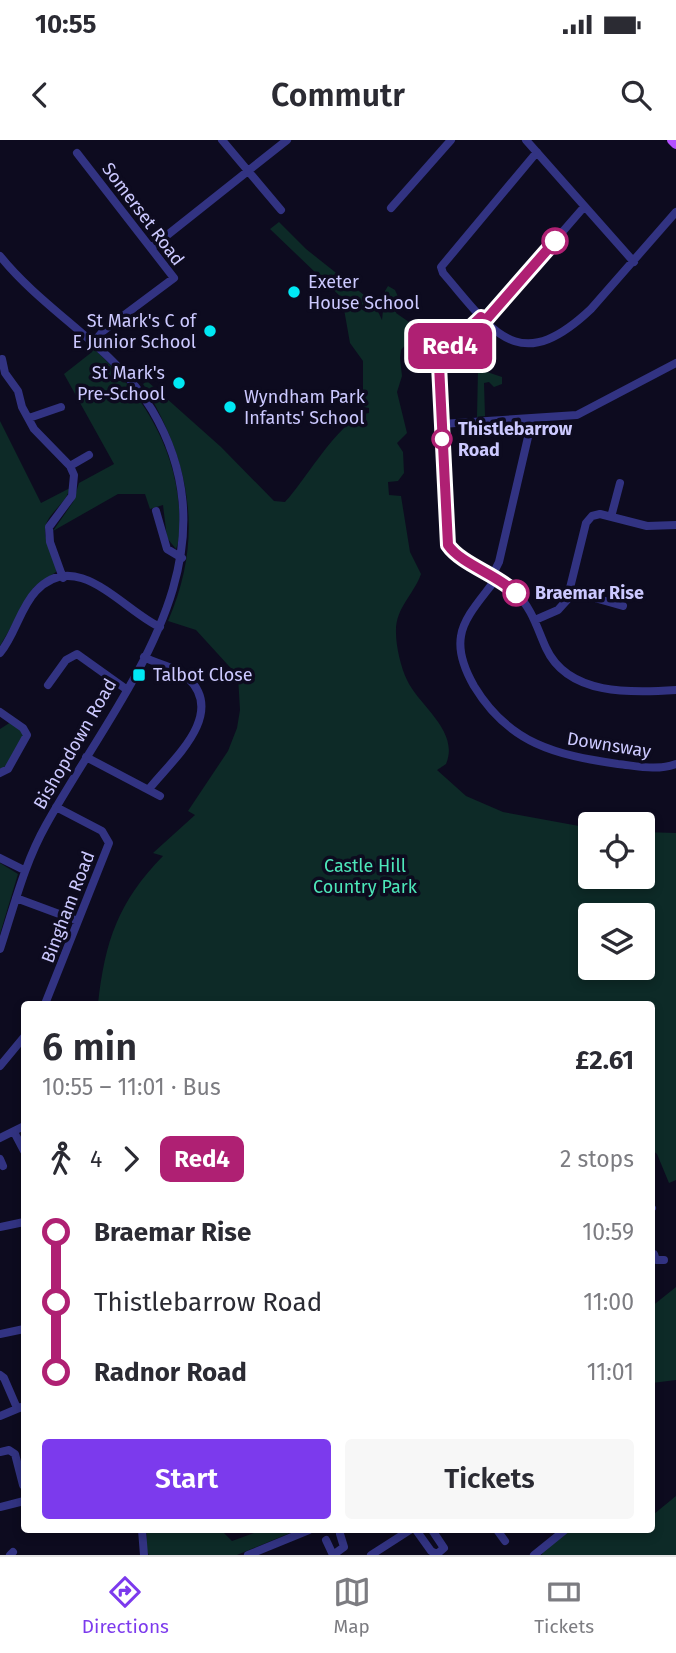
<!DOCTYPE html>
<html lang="en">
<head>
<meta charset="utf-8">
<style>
  body { margin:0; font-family:"Fira Sans",sans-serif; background:#f7f7f7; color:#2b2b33; height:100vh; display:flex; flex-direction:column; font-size:26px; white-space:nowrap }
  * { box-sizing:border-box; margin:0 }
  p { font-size:23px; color:#7c7c81 }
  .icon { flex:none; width:38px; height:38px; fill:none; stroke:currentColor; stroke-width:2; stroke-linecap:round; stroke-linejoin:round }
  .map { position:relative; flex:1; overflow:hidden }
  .details { position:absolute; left:21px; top:861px; width:634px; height:532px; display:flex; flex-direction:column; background:#fff; border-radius:7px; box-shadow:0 4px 10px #0003 }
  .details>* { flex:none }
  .badge { padding:0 14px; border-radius:10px; font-size:24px; line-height:46px }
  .tools { position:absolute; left:578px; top:672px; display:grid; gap:14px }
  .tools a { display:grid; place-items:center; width:77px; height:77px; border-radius:7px; background:#fff; box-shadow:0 4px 10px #0003; font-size:35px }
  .map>.badge { position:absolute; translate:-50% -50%; box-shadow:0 0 0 4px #fff }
  .legs { display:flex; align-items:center; gap:10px; height:77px; padding:0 21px; font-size:23px }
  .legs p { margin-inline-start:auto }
  .summary { display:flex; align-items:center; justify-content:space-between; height:119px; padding:0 21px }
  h1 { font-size:38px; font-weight:600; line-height:52px }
  .action { display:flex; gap:14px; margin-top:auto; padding:14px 21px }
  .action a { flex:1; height:80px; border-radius:7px; background:#7c3aed; color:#fff; font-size:28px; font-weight:600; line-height:80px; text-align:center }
  .action a+a { background:#f7f7f7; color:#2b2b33 }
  ul { padding:0 21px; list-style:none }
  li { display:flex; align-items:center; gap:24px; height:70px; font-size:26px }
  li i { display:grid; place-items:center; width:10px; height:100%; margin:0 9px; background:currentColor }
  li i::after { content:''; width:18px; height:18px; margin:-9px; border:5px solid; border-radius:50%; background:#fff }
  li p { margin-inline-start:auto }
  li:first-child i { background:linear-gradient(#0000 50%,currentColor 0) }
  li:last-child i { background:linear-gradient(currentColor 50%,#0000 0) }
  .status { display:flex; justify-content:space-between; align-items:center; height:49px; padding:0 35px; background:#fff; direction:ltr }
  .status svg { height:19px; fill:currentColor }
  header { display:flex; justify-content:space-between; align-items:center; height:91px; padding:0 21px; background:#fff; font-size:32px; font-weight:600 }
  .tab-bar { display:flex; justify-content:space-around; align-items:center; height:98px; border-top:2px solid #e1e1e2; background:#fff; font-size:19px; color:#7c7c81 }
  .tab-bar a { display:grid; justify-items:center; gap:4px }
  .tab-bar .active { color:#7c3aed }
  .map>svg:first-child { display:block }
  .green { fill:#0d2a27; fill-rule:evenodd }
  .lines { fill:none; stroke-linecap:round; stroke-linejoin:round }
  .minor { stroke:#323382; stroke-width:8 }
  .major { stroke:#b450ff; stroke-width:10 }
  .line-1-casing { stroke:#fff; stroke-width:16 }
  .line-1 { stroke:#af2073; stroke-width:10 }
  .stop-1-dot { fill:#fff; stroke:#af2073; stroke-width:3.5 }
  .poi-dot { fill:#00e8f4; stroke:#0d0b1f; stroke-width:2.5 }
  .labels { text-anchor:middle; stroke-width:7; stroke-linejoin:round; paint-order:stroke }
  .street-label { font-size:18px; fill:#ccc9ff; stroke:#0d0b1f }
  .poi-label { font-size:18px; fill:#ccc9ff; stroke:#0d0b1f; text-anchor:start }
  .stop-label { font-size:18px; font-weight:bold; fill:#ccc9ff; stroke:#0d0b1f; text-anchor:start }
  .park-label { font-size:18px; fill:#4de7b9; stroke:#0d0b1f }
</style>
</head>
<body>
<div class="status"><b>10:55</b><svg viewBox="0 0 49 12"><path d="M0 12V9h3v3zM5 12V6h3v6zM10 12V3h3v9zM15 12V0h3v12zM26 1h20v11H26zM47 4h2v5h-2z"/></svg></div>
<header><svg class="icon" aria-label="back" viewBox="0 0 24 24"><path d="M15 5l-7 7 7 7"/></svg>Commutr<svg class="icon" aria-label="search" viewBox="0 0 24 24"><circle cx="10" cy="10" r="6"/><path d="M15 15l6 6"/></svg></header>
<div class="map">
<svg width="676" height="1415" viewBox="0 0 676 1415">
  <rect width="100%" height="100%" fill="#0d0b1f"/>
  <path class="green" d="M279,82L306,109L374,163L382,180L385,151L388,146L395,150L400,161L396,173L419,189L401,210L400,218L402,236L397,252L407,293L397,303L403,312L404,333L398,341L388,342L389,355L401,356L410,412L421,434C413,456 395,468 396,493C396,506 401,528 407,540C419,566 460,591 446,624L437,630L466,656L503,672L590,688V737H642V692L676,693V1040L669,1043L657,1014L651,1009V864H98C105,801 118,762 163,716L153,713L195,675L188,671L228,611L237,588L240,570L238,536L196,490L168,481C205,396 190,321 143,244L147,241L221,307L274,361L285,362C304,343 341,276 369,273V268L363,267V221L350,203L342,158L270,89ZM590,775H642V828H590Z
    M93,208C139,250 174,302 179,367C180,382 182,395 176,409L167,398L163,365L150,369L145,354H118L53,391L73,362L79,343L114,324L64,234L92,212Z
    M478,229L502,237V244L494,247L489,242L484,243L485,276L477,277Z
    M0,281L41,363L70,348C66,365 46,373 45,390C44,406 61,416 56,432L34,447L0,506Z
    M11,582L24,594L8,625L0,629V589Z
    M0,723L18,734L0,794Z
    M676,1147V1240L652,1243L651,1167Z
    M676,1356V1415H542L543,1411L570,1390H651V1373L654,1374Z
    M147,1390H221L232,1401L262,1390H297L237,1415H149L146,1409Z"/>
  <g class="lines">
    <path class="minor" d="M222,0L281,70
      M526,0L634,122
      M537,12L441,127L443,133C493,191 518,238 591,169L676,72
      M77,13L174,138L103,191L93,203
      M391,68L451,0
      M151,108L287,0
      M0,116C45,172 114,207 152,270C242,422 117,557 46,685C24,724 14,767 0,809
      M481,177L446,210L440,221L449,407C466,426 496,433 515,452C532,468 537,488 546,508C568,556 632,553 676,550
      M485,181L584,67
      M2,219L5,233L18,251L22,267L34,289L70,326L74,335L72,356L49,387L50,402L63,438
      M29,278L61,267
      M441,284L577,275L676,223
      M70,326L89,315
      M156,371L167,409L182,418
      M611,377L620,343
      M493,434L499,422L532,280
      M497,437C486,454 464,475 461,496C458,513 466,532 474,546C509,604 556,615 618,624C637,626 657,631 676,624
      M570,451L623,466
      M535,480L558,470L567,460L586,383L592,376L600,374L647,386L676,385
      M0,513C15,495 20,468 36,451C77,407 124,471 160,487
      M144,517C157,524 178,528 188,538C227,575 171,621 149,649
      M48,545L66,520L77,514L126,549
      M0,572L23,588L27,595L8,629L0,633
      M86,617L160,656
      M0,718L24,730
      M16,758L78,781
      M45,864L109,703L102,691L56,667
      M0,926L24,897
      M14,992L24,1011
      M0,998L24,986
      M0,1019L3,1026
      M651,1067L652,1068
      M0,1087L24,1082
      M654,1114L656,1120H664
      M0,1194L24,1189
      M0,1235L4,1238L17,1268
      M0,1276L24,1266
      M0,1312L9,1310L15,1314L23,1345
      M0,1367L24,1361
      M142,1390L144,1415
      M416,1390L431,1411L437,1414L444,1408L432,1390
      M497,1390L505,1401
      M326,1400L333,1415
      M10,1415L13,1412
      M248,1415L309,1390
      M333,1415L344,1407L340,1394
      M371,1415L410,1390
      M534,1415L565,1390"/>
    <path class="major" d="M672,0L676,4"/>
  </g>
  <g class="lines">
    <defs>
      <path id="line-1" d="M516,453C498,435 461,424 448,405L439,225L446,210L481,177L485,181L555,101"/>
    </defs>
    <use href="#line-1" class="line-1-casing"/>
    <use href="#line-1" class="line-1"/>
  </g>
  <g class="stop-1-dot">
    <circle cx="555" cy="101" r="12"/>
    <circle cx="442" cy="299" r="9"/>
    <circle cx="516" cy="453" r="12"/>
  </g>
  <g class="poi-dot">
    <circle cx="294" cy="152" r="7"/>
    <circle cx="210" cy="191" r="7"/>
    <circle cx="179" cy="243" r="7"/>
    <circle cx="230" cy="267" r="7"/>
    <rect x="132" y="528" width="14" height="14" rx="3.5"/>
  </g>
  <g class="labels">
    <g class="street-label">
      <text transform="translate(143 74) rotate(53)" y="6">Somerset Road</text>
      <text transform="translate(75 604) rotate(-60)" y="6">Bishopdown Road</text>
      <text transform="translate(609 605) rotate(9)" y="6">Downsway</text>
      <text transform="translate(68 767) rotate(-69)" y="6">Bingham Road</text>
    </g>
    <g class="poi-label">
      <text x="308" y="148">Exeter<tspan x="308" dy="21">House School</tspan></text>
      <text x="196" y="187" text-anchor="end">St Mark's C of<tspan x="196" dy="21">E Junior School</tspan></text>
      <text x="165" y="239" text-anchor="end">St Mark's<tspan x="165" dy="21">Pre-School</tspan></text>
      <text x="244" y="263">Wyndham Park<tspan x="244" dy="21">Infants' School</tspan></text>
      <text x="153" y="541">Talbot Close</text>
    </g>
    <g class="stop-label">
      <text x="458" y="295">Thistlebarrow<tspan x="458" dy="21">Road</tspan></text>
      <text x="535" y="459">Braemar Rise</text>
    </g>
    <g class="park-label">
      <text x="365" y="732">Castle Hill<tspan x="365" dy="21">Country Park</tspan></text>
    </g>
  </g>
</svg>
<div class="tools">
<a><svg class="icon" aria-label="locate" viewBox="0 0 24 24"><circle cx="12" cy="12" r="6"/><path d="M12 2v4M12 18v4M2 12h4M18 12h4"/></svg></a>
<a><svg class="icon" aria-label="layers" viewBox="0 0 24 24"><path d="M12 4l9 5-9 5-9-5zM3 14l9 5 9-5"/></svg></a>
</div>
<b class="badge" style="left:450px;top:206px;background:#af2073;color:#fff">Red4</b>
<section class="details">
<div class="summary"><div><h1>6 min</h1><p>10:55 – 11:01 · Bus</p></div><b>£2.61</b></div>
<div class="legs"><svg class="icon" aria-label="walk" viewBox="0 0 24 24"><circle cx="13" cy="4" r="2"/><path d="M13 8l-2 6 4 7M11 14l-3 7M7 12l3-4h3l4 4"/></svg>4<svg class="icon" aria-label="forward" viewBox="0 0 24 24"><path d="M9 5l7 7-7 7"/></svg><b class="badge" style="background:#af2073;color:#fff">Red4</b><p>2 stops</p></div>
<ul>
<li><i style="color:#af2073"></i><b>Braemar Rise</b><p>10:59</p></li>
<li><i style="color:#af2073"></i><span>Thistlebarrow Road</span><p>11:00</p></li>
<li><i style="color:#af2073"></i><b>Radnor Road</b><p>11:01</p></li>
</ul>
<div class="action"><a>Start</a><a>Tickets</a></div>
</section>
</div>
<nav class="tab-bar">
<a class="active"><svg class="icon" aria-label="directions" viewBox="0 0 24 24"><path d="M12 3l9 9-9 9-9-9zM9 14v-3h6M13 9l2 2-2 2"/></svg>Directions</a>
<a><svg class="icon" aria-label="map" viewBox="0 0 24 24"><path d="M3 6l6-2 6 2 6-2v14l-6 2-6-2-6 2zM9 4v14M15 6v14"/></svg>Map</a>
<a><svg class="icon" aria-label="tickets" viewBox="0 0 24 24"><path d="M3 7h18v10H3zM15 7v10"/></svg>Tickets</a>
</nav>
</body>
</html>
